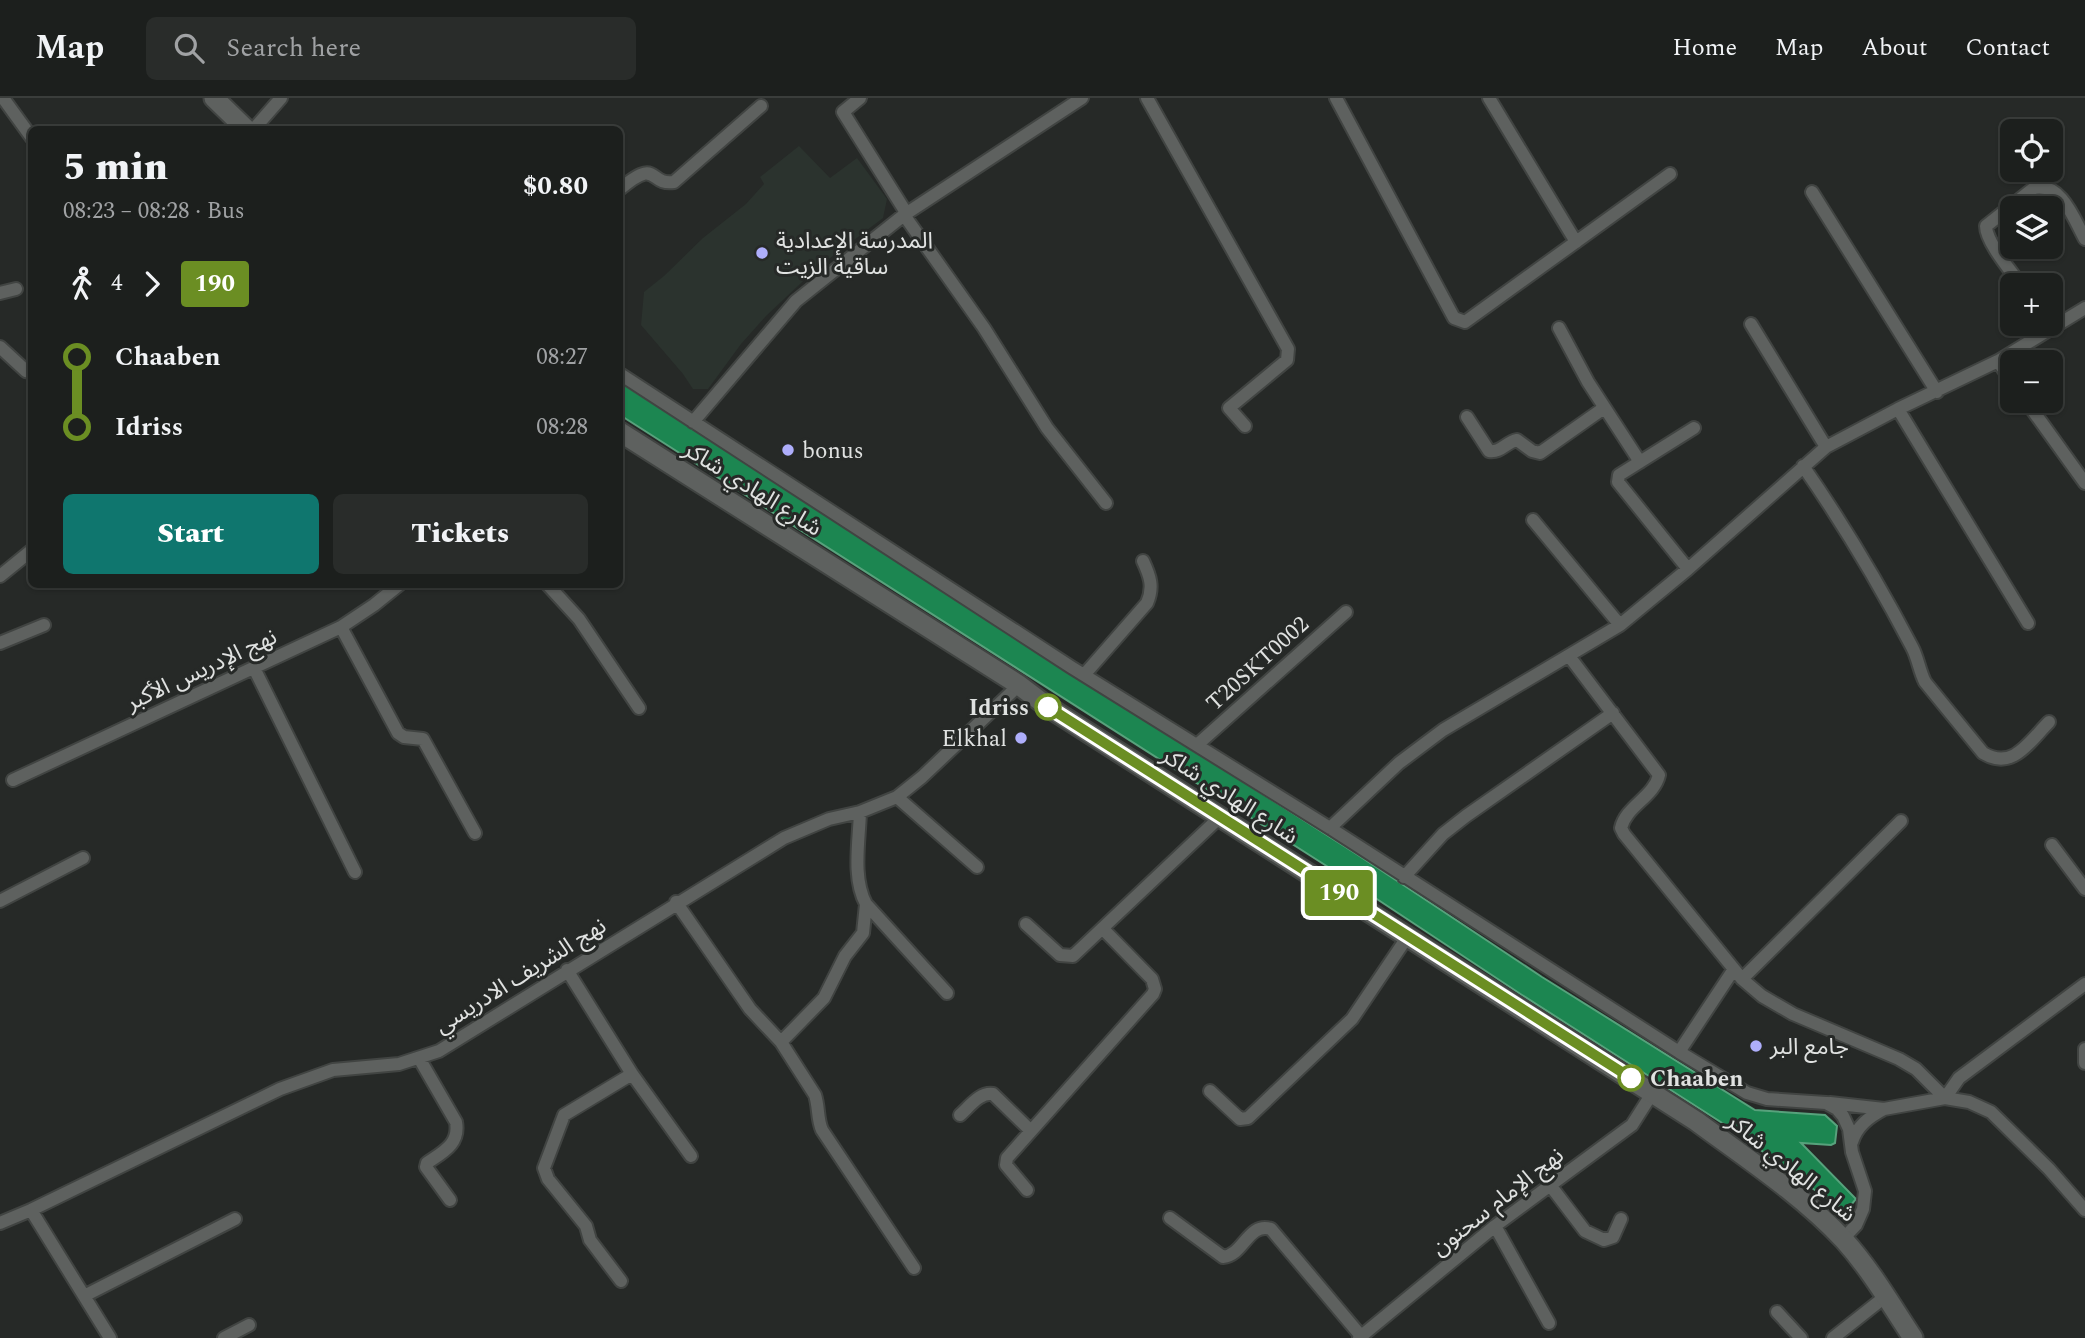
<!DOCTYPE html>
<html lang="en">
<head>
<meta charset="utf-8">
<style>
  body { margin:0; font-family:Spectral,"Noto Sans Arabic",serif; background:#292c2a; color:#f1f3f6; height:100vh; display:flex; flex-direction:column; font-size:26px; white-space:nowrap }
  * { box-sizing:border-box; margin:0 }
  p { font-size:23px; color:#a0a2a4 }
  .icon { flex:none; width:38px; height:38px; fill:none; stroke:currentColor; stroke-width:2; stroke-linecap:round; stroke-linejoin:round }
  .map { position:relative; flex:1; overflow:hidden }
  .details { position:absolute; left:28px; top:28px; width:595px; height:462px; display:flex; flex-direction:column; background:#1c1f1d; border-radius:10px; box-shadow:0 2px 5px #0004,0 0 0 2px #3a3d3b }
  .details>* { flex:none }
  .badge { padding:0 14px; border-radius:5px; font-size:24px; line-height:46px }
  .buttons { position:absolute; left:2000px; top:21px; display:grid; gap:14px }
  .buttons a { display:grid; place-items:center; width:63px; height:63px; border-radius:10px; background:#1c1f1d; box-shadow:0 2px 5px #0004,0 0 0 2px #3a3d3b; font-size:35px }
  .map>.badge { position:absolute; translate:-50% -50%; box-shadow:0 0 0 4px #fff }
  .legs { display:flex; align-items:center; gap:10px; height:77px; padding:0 35px; font-size:23px }
  .legs p { margin-inline-start:auto }
  .summary { display:flex; align-items:center; justify-content:space-between; height:119px; padding:0 35px }
  h1 { font-size:38px; font-weight:800; line-height:52px }
  .cta { display:flex; gap:14px; margin-top:auto; padding:14px 35px }
  .cta a { flex:1; height:80px; border-radius:10px; background:#0f766e; color:#fff; font-size:28px; font-weight:800; line-height:80px; text-align:center }
  .cta a+a { background:#292c2a; color:#f1f3f6 }
  ul { padding:0 35px; list-style:none }
  li { display:flex; align-items:center; gap:24px; height:70px; font-size:26px }
  li i { display:grid; place-items:center; width:10px; height:100%; margin:0 9px; background:currentColor }
  li i::after { content:''; width:18px; height:18px; margin:-9px; border:5px solid; border-radius:50%; background:#1c1f1d }
  li p { margin-inline-start:auto }
  li:first-child i { background:linear-gradient(#0000 50%,currentColor 0) }
  li:last-child i { background:linear-gradient(currentColor 50%,#0000 0) }
  header { display:flex; align-items:center; gap:42px; box-sizing:border-box; height:98px; padding:0 35px; background:#1c1f1d; border-bottom:2px solid #3a3d3b }
  header strong { font-size:33px }
  nav { display:flex; gap:38px; margin-inline-start:auto; font-size:24px }
  .search { width:490px; height:63px; background:#292c2a; display:flex; align-items:center; gap:18px; box-sizing:border-box; padding:0 24px; border-radius:10px; color:#a0a2a4; font-size:26px }
  .map>svg:first-child { display:block }
  .built { fill:#2b332e }
  .water { fill:#1c8651; stroke:#57a27c; stroke-width:2 }
  .lines { fill:none; stroke-linecap:round; stroke-linejoin:round }
  .minor-casing { stroke:#414442; stroke-width:16 }
  .secondary-casing { stroke:#414442; stroke-width:23 }
  .minor { stroke:#5e615f; stroke-width:12 }
  .secondary { stroke:#5e615f; stroke-width:19 }
  .line-1-casing { stroke:#fff; stroke-width:16 }
  .line-1 { stroke:#6b8e23; stroke-width:10 }
  .poi-dot { fill:#aeaefb; stroke:#262927; stroke-width:2.5 }
  .stop-1-dot { fill:#fff; stroke:#6b8e23; stroke-width:3.5 }
  .labels { text-anchor:middle; stroke-width:6; stroke-linejoin:round; paint-order:stroke }
  .poi-label { font-size:23px; fill:#e0e2e1; stroke:#262927; text-anchor:start }
  .street-label { font-size:23px; fill:#e0e2e1; stroke:#262927 }
  .stop-label { font-size:23px; font-weight:bold; fill:#e0e2e1; stroke:#262927; text-anchor:end }
</style>
</head>
<body>
<header>
<strong>Map</strong>
<div class="search"><svg class="icon" aria-label="search" viewBox="0 0 24 24"><circle cx="10" cy="10" r="6"/><path d="M15 15l6 6"/></svg>Search here</div>
<nav><a>Home</a><a>Map</a><a>About</a><a>Contact</a></nav>
</header>
<div class="map">
<svg width="2085" height="1240" viewBox="0 0 2085 1240">
  <rect width="100%" height="100%" fill="#262927"/>
  <path class="built" d="M799,48L830,80L857,60L887,101L883,120L817,170L766,218L741,246L708,291H693L683,276L641,227L644,194L664,178L703,140L746,106L764,86L760,79Z"/>
  <path class="water" d="M620,284L1358,757L1542,879L1755,1012L1825,1017L1837,1028L1835,1045L1831,1047L1801,1045L1856,1101L1846,1113L1800,1082L1741,1037L1522,897L1336,774L620,317Z"/>
  <g class="lines">
    <defs>
      <path id="minor" d="M3,0L32,40
        M860,0L843,14L907,116
        M1147,0L1288,251L1287,262L1229,310L1245,328
        M1336,0L1454,220L1465,224L1670,76
        M1489,0L1576,144
        M253,32L281,0
        M620,91C659,58 648,88 674,84L761,8
        M1812,94L1937,294
        M904,117L984,230L1047,330L1106,405
        M2021,187C2011,173 1986,144 1986,128L2034,90C2061,84 2074,121 2085,141
        M0,195L16,191
        M1751,226L1826,349
        M1559,230L1588,284L1640,364
        M0,249L26,273L32,269
        M1998,263L2012,284
        M620,276L1071,569L1330,730L1679,954L1747,995L1767,1001L1826,1005L1837,1011L1843,1018L1849,1031L1852,1054L1865,1093L1863,1111L1856,1127L1843,1141
        M2026,303L2085,385
        M1898,311L2028,525
        M1467,319L1489,353C1501,355 1506,344 1517,342L1532,353L1540,355L1604,310
        M693,324L796,203L904,117L1082,0
        M1803,368C1844,427 1878,484 1912,549C1918,560 1919,572 1925,584L1983,655C2013,673 2029,644 2049,624
        M1533,422L1620,527
        M1688,471L1618,384L1619,377L1694,330
        M0,478L32,452
        M547,486L579,521L639,610
        M341,529L398,635L404,639L423,641L475,735
        M0,545L44,527
        M1569,558L1659,677C1654,699 1626,708 1621,730L1624,736L1742,881L1762,898L1793,916L1899,961L1916,971L1945,1000
        M254,570L355,774
        M1084,577L1147,505C1154,489 1150,478 1143,463
        M1197,647L1346,514
        M13,682L341,529L374,507L400,486
        M897,699L977,769
        M860,714C859,744 852,780 866,806L947,895
        M1330,730L1399,665L1443,632L1620,527L1688,471L1826,349L1898,311L1998,263L2085,210
        M2052,747L2085,791
        M1404,779L1443,736L1466,718L1613,615
        M0,803L83,760
        M676,804L750,911L781,944L815,997C819,1009 817,1021 822,1032L914,1170
        M1026,826L1060,857L1073,858L1219,720
        M567,872L632,976L691,1058
        M1742,881L1901,723
        M781,944L824,900L845,858L863,835L866,806
        M2085,951V965
        M1679,954L1734,871
        M419,960L456,1024C460,1046 443,1054 427,1065L426,1069L450,1102
        M1210,993L1240,1021L1248,1020L1352,921L1408,838
        M1945,1000L1959,980L2085,886
        M1830,1005L1884,1011L1945,1000L1969,1004L1991,1014L2049,1071L2085,1112
        M960,1017C970,1008 980,994 993,996L1031,1033
        M1852,1044C1857,1028 1869,1019 1884,1011
        M1550,1087L1585,1133L1604,1142L1613,1139L1621,1121
        M1027,1092L1006,1067L1007,1060L1153,896L1155,891L1152,881L1103,831
        M31,1112L110,1240
        M1170,1120L1223,1159C1244,1157 1248,1124 1271,1131L1361,1238
        M0,1125L31,1112L280,991L333,972L399,966L439,953L784,740L829,721L860,714L897,699L922,679L1019,587
        M1495,1128L1549,1225
        M621,1183L590,1142L586,1128L548,1081L544,1070L564,1017L632,976
        M84,1198L235,1121
        M1777,1214L1801,1240
        M224,1240L249,1227
        M1359,1240L1495,1128L1632,1027L1653,994
        M1833,1240L1886,1198"/>
      <path id="secondary" d="M214,0L247,32
        M620,334L1019,587L1048,609L1696,1023C1746,1060 1802,1097 1844,1142C1871,1172 1891,1207 1913,1240"/>
    </defs>
    <use href="#minor" class="minor-casing"/>
    <use href="#secondary" class="secondary-casing"/>
    <use href="#minor" class="minor"/>
    <use href="#secondary" class="secondary"/>
  </g>
  <g class="lines">
    <defs>
      <path id="line-1" d="M1048,609L1631,980"/>
    </defs>
    <use href="#line-1" class="line-1-casing"/>
    <use href="#line-1" class="line-1"/>
  </g>
  <g class="poi-dot">
    <circle cx="762" cy="155" r="7"/>
    <circle cx="788" cy="352" r="7"/>
    <circle cx="1021" cy="640" r="7"/>
    <circle cx="1756" cy="948" r="7"/>
  </g>
  <g class="stop-1-dot">
    <circle cx="1048" cy="609" r="12"/>
    <circle cx="1631" cy="980" r="12"/>
  </g>
  <g class="labels">
    <g class="poi-label">
      <text x="776" y="150">المدرسة الإعدادية<tspan x="776" dy="26">ساقية الزيت</tspan></text>
      <text x="802" y="360">bonus</text>
      <text x="1007" y="648" text-anchor="end">Elkhal</text>
      <text x="1770" y="956">جامع البر</text>
    </g>
    <g class="street-label">
      <text transform="translate(753 390) rotate(32)" y="8">شارع الهادي شاكر</text>
      <text transform="translate(1257 565) rotate(-42)" y="8">T20SKT0002</text>
      <text transform="translate(201 571) rotate(-25)" y="8">نهج الإدريس الأكبر</text>
      <text transform="translate(1230 697) rotate(33)" y="8">شارع الهادي شاكر</text>
      <text transform="translate(520 877) rotate(-32)" y="8">نهج الشريف الادريسي</text>
      <text transform="translate(1792 1069) rotate(39)" y="8">شارع الهادي شاكر</text>
      <text transform="translate(1497 1103) rotate(-38)" y="8">نهج الإمام سحنون</text>
    </g>
    <g class="stop-label">
      <text x="1029" y="617">Idriss</text>
      <text x="1650" y="988" text-anchor="start">Chaaben</text>
    </g>
  </g>
</svg>
<div class="buttons">
<a><svg class="icon" aria-label="locate" viewBox="0 0 24 24"><circle cx="12" cy="12" r="6"/><path d="M12 2v4M12 18v4M2 12h4M18 12h4"/></svg></a>
<a><svg class="icon" aria-label="layers" viewBox="0 0 24 24"><path d="M12 4l9 5-9 5-9-5zM3 14l9 5 9-5"/></svg></a>
<a>+</a>
<a>−</a>
</div>
<b class="badge" style="left:1339px;top:795px;background:#6b8e23;color:#fff">190</b>
<section class="details">
<div class="summary"><div><h1>5 min</h1><p>08:23 – 08:28 · Bus</p></div><b>$0.80</b></div>
<div class="legs"><svg class="icon" aria-label="walk" viewBox="0 0 24 24"><circle cx="13" cy="4" r="2"/><path d="M13 8l-2 6 4 7M11 14l-3 7M7 12l3-4h3l4 4"/></svg>4<svg class="icon" aria-label="forward" viewBox="0 0 24 24"><path d="M9 5l7 7-7 7"/></svg><b class="badge" style="background:#6b8e23;color:#fff">190</b></div>
<ul>
<li><i style="color:#6b8e23"></i><b>Chaaben</b><p>08:27</p></li>
<li><i style="color:#6b8e23"></i><b>Idriss</b><p>08:28</p></li>
</ul>
<div class="cta"><a>Start</a><a>Tickets</a></div>
</section>
</div>
</body>
</html>
